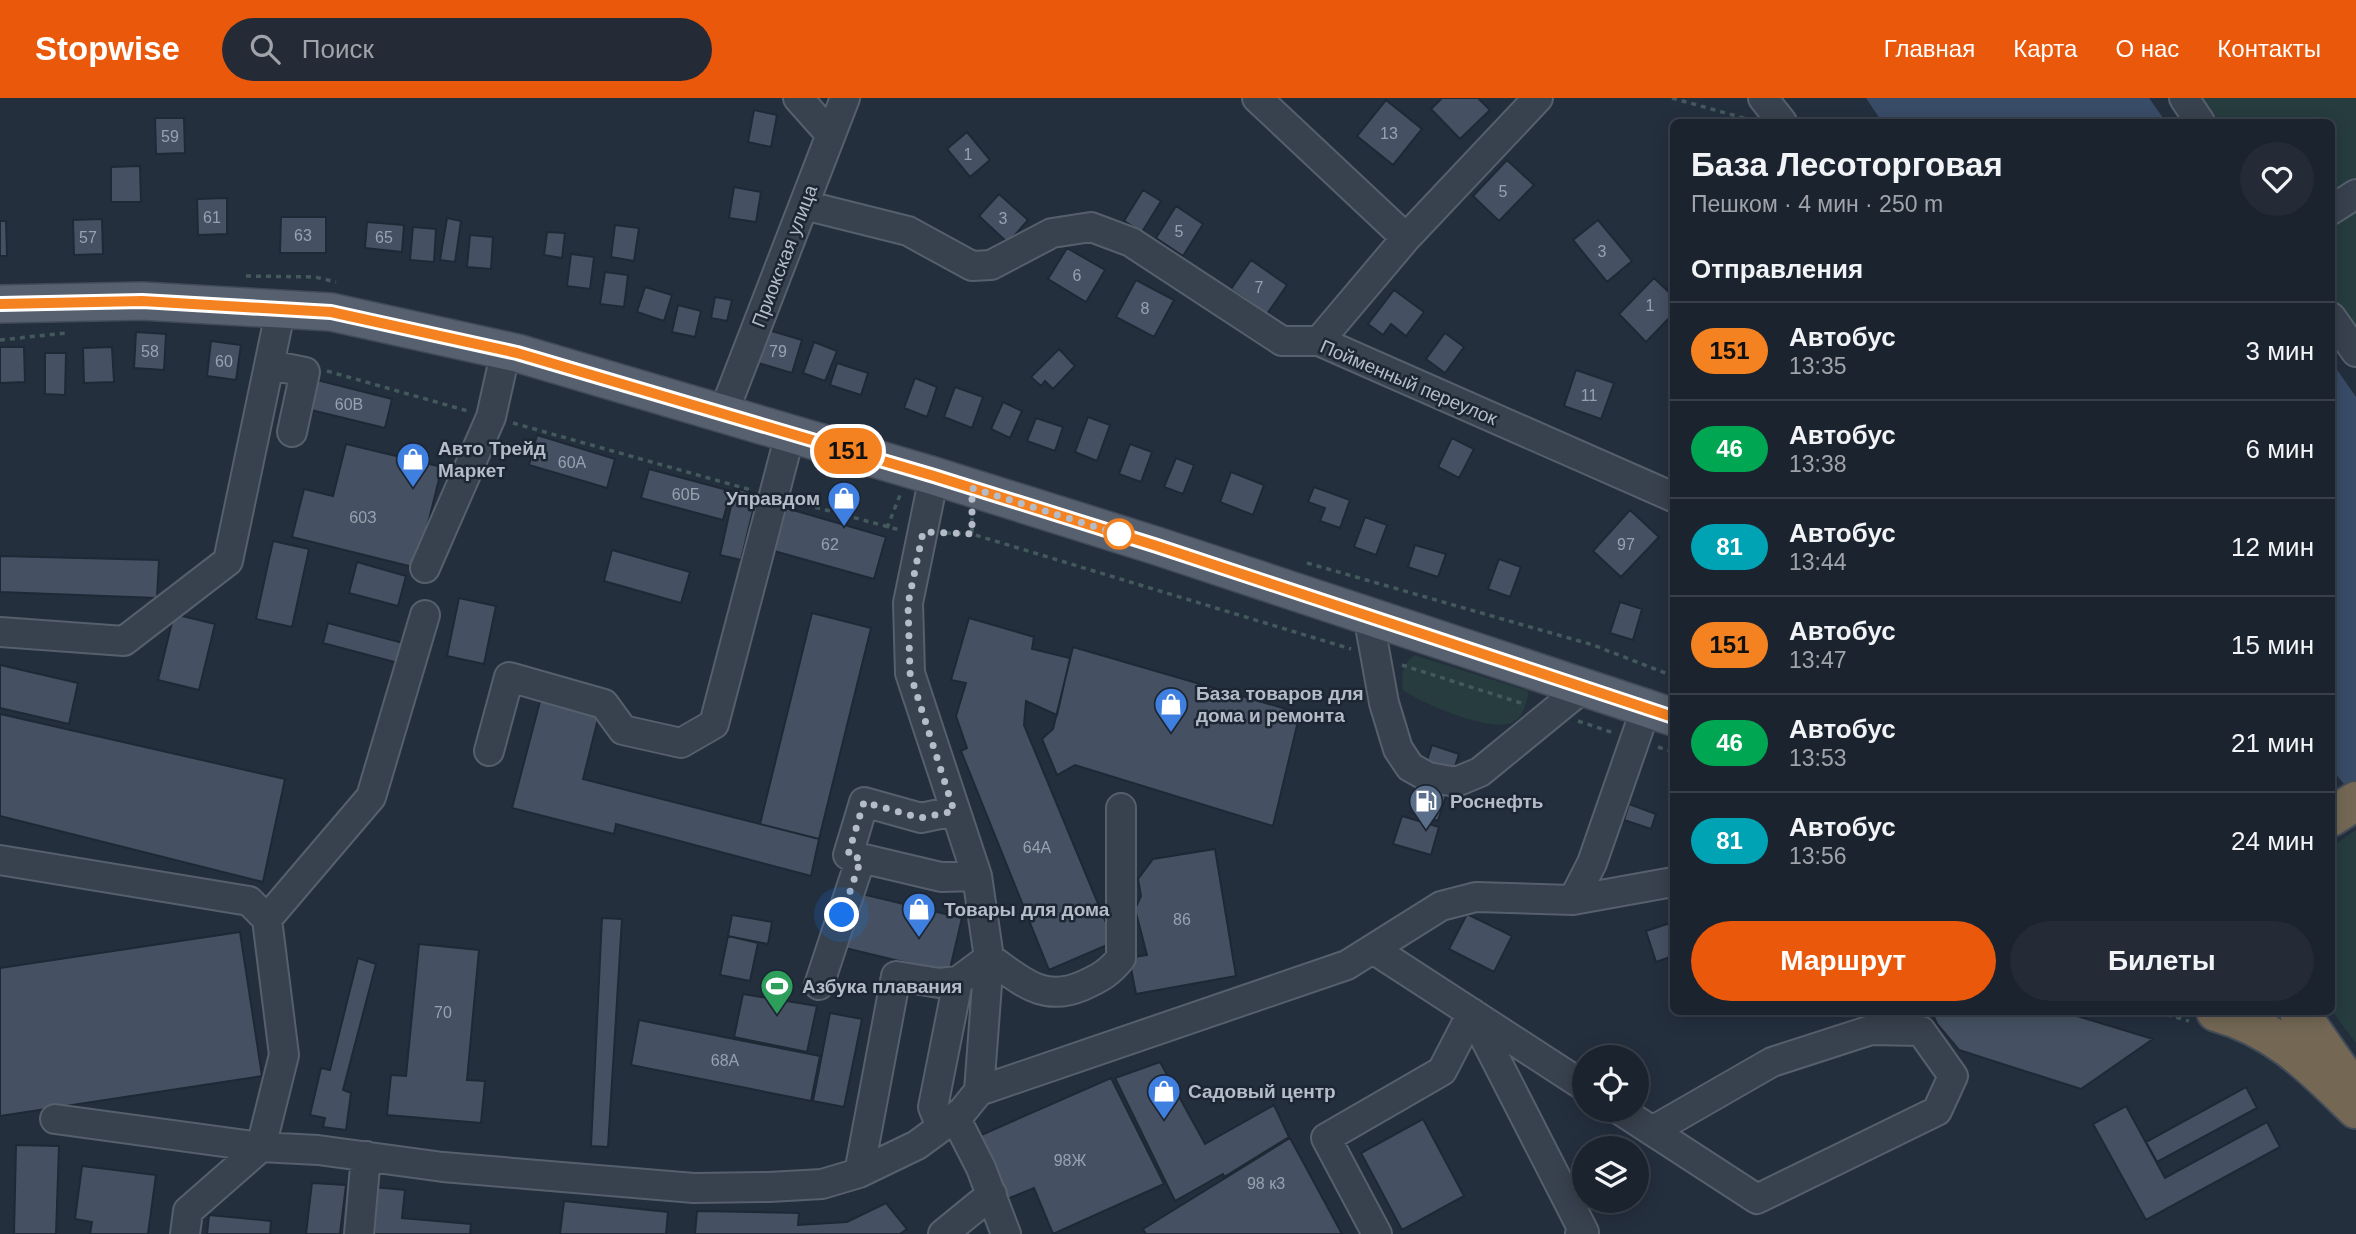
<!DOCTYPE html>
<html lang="ru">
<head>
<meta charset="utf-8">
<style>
  body { margin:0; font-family:Arial,sans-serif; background:#242b36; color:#f1f3f6; height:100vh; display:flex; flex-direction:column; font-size:26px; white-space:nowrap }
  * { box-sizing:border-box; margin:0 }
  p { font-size:23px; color:#a0a4aa }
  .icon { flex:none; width:38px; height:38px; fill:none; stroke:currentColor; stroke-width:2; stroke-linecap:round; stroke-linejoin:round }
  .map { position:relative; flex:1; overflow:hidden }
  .side { position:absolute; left:1670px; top:21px; width:665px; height:896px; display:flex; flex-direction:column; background:#1b232e; border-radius:10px; box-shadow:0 4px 18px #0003,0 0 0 2px #39404a }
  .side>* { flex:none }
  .badge { padding:0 14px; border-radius:23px; font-size:24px; line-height:46px }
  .fabs { position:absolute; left:1572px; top:947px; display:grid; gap:14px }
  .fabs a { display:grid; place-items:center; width:77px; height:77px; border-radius:50%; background:#1b232e; box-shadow:0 4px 18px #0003,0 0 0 2px #39404a; font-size:35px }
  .you { position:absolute; width:35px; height:35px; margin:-18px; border:5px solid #fff; border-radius:50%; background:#1a73e8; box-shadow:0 0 0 10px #1a73e833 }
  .map>.badge { position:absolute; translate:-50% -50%; box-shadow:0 0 0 4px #fff }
  h2 { padding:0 21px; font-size:26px; line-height:63px }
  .round { display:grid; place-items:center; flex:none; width:74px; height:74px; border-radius:37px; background:#242b36 }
  .summary { display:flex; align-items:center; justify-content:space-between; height:119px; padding:0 21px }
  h1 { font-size:33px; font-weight:800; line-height:52px }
  .cta { display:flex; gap:14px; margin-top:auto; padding:14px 21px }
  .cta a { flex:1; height:80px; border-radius:42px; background:#ea580c; color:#fff; font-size:28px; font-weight:800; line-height:80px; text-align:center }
  .cta a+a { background:#242b36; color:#f1f3f6 }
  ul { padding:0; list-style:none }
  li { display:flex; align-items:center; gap:21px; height:98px; padding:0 21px; border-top:2px solid #39404a }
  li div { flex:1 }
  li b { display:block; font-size:26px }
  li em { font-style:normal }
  li .badge { min-width:77px; font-weight:700; text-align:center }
  header { display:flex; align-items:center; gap:42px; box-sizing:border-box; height:98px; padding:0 35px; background:#ea580c; color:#fff }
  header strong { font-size:33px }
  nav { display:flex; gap:38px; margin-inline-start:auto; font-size:24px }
  .search { width:490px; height:63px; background:#242b36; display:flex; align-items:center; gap:18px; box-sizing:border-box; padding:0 24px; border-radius:38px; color:#a0a4aa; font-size:26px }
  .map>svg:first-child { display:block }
  .green { fill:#263c3f }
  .water { fill:#394c67 }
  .building { fill:#455162; stroke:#1f2835; stroke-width:2 }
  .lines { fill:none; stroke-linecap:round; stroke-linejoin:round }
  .minor-casing { stroke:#565f6c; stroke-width:32 }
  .major-casing { stroke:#414a57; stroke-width:40 }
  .highway-casing { stroke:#434c59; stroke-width:42 }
  .path { stroke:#44595c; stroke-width:3.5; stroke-dasharray:5 5; stroke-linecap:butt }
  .minor { stroke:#38414e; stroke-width:28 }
  .major { stroke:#56606e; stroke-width:37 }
  .highway { stroke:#746855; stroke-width:38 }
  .line-casing { stroke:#fff; stroke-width:16 }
  .line { stroke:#f58220; stroke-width:10 }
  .walk { stroke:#b4bcc9; stroke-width:7; stroke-dasharray:0 12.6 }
  .stop-dot { fill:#fff; stroke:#f58220; stroke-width:3.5 }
  .labels { text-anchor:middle; stroke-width:5; stroke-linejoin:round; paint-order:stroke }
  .number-label { font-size:16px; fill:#98a1af }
  .street-label { font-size:19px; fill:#b4bcc9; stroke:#1d2633 }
  .poi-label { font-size:19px; font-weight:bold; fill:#b4bcc9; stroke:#1d2633; text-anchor:start }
</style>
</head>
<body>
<header>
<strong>Stopwise</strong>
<div class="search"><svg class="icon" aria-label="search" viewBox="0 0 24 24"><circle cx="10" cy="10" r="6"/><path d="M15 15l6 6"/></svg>Поиск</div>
<nav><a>Главная</a><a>Карта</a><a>О нас</a><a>Контакты</a></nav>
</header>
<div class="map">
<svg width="2356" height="1136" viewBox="0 0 2356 1136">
  <rect width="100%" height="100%" fill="#242f3e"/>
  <path class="green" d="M2197,0H2356V246L2331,208V24H2213Z
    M1414,557L1528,593C1528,604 1522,621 1511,625C1488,634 1421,605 1403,592C1401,577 1402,567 1414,557Z
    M2356,732V945L2331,912V749Z"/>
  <path class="water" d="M1866,0H2149L2166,24H1882Z
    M2331,263L2356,299V701L2331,670Z"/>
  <path class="building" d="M1442,0H1478L1490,12L1460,41L1431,11Z
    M1386,2L1422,31L1393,67L1357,38Z
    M754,12L777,17L771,49L748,44Z
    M155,20H184L185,55L156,56Z
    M967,34L990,62L970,79L947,51Z
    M1507,62L1534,87L1499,123L1473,98Z
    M140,68L141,104H111V69Z
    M734,89L761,94L756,124L729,120Z
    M1143,92L1161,103L1142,134L1124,123Z
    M999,96L1028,122L1008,145L979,118Z
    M227,100V136L198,137L197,101Z
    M1176,108L1203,126L1183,158L1156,140Z
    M281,119H326V155H280Z
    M447,120L461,123L455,164L440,162Z
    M102,121L103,156L74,157L73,122Z
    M1598,122L1632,163L1607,184L1573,142Z
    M0,123H6L7,158H0Z
    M367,124L404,127L402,154L365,150Z
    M615,127L639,130L634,163L611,159Z
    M413,129L436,131L434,164L410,162Z
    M547,134L565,135L562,160L544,157Z
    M470,137L493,139L491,171L467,169Z
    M1067,150L1105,172L1086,204L1048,181Z
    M571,156L594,159L590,191L567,188Z
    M1251,162L1287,187L1267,216L1231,191Z
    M605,174L628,177L624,209L600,206Z
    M1654,180L1673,198V216L1646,244L1619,216Z
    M1136,182L1174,202L1154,239L1116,219Z
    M645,189L672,197L664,223L637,214Z
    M1394,192L1424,214L1406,238L1391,226L1383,237L1368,226Z
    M715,199L732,202L727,223L711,220Z
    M678,207L701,213L695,239L672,234Z
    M765,231L802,242L792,275L755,264Z
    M136,234L166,236L164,272L134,270Z
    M1445,235L1464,249L1445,275L1426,261Z
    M211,243L241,247L236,282L207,278Z
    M814,244L837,253L825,283L803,275Z
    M0,249H24L25,284L0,285Z
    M112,249L114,284L84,285L83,250Z
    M1059,251L1075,268L1053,291L1045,283L1041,288L1031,279Z
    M45,255H66L65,297L45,296Z
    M837,265L868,275L861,297L830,287Z
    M1576,272L1614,285L1601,321L1564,308Z
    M915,280L937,289L927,319L904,310Z
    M313,281L392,301L385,330L307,311Z
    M955,289L983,299L972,330L944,319Z
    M1003,304L1022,313L1010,340L991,331Z
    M1088,319L1110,327L1097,363L1075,354Z
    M1036,320L1063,329L1055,353L1027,343Z
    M537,337L615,361L607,390L529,367Z
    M1452,340L1474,351L1459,380L1438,369Z
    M346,346L442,369L417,470L292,439L304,391L333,398Z
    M1130,346L1152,354L1141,384L1119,376Z
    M1176,360L1194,367L1183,396L1164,389Z
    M649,371L731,393L723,422L641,400Z
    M1231,374L1264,387L1253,417L1220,404Z
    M1314,389L1350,402L1340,430L1320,423L1325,410L1308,404Z
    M735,390L757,396L741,462L720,457Z
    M786,410L886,439L874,481L774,453Z
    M1630,412L1659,439L1621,479L1593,453Z
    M1365,419L1387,427L1376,457L1354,449Z
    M273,443L309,451L292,529L256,521Z
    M1415,447L1446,456L1438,479L1408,469Z
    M612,452L690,474L681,505L604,483Z
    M0,458L159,462L157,500L0,494Z
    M1499,461L1521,469L1510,499L1488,491Z
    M357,464L406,478L398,508L349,495Z
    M459,500L496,508L484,566L447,558Z
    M1620,504L1642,511L1633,542L1610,535Z
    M812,515L871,530L819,741L760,726Z
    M174,516L215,526L199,592L158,582Z
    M969,520L1034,539L1032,551L1070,560L1057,617L1026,603L1024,627L1114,844L1049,872L961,653L967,650L956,618L966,585L951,582Z
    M328,525L403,545L398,565L323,545Z
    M1073,549L1300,615L1273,728L1075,667L1057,677L1042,641L1053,631Z
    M0,567L78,585L69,626L0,610Z
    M542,596L600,613L583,681L819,741L811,778L616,726L614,736L512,710Z
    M0,616L285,681L263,784L0,718Z
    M1432,647L1459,656L1438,723L1410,714Z
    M1629,706L1656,716L1651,731L1624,722Z
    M1402,718L1439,729L1431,757L1393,746Z
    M1215,751L1236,878L1136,896L1129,860L1147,857L1135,811L1141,798L1138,781L1153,761Z
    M858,795L962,820L949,875L845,850Z
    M1467,816L1512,838L1494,874L1449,851Z
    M732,817L772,824L768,846L728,838Z
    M602,820L622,821L608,1049L591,1048Z
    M1673,824V858L1656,864L1646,833Z
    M240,834L262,978L0,1018V870Z
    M728,838L758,845L750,883L720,877Z
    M419,846L479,852L467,982L485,983L481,1025L387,1017L391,977L406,978Z
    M358,860L376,866L343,992L351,995L346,1032L323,1029L325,1020L310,1017L321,970L330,972Z
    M743,896L817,908L807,954L734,939Z
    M1932,914H2064L2153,941L2081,991L1959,952L1937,926Z
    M830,915L862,921L844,1009L813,1003Z
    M639,922L820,958L811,1003L631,967Z
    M1160,964L1205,1046L1274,1007L1289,1039L1224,1079L1223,1076L1175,1103L1115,980Z
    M1111,980L1164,1086L1053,1136L1034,1090L1002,1103L979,1038Z
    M2246,989L2257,1010L2157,1064L2146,1044Z
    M2126,1008L2165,1080L2267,1024L2280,1049L2146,1122L2093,1026Z
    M1423,1021L1464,1098L1402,1132L1361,1055Z
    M1290,1040L1342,1136H1146L1143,1131Z
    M16,1047L59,1048L56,1136H14Z
    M82,1068L156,1077L148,1136H90L92,1124L75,1121Z
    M312,1085L346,1087L340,1136H306Z
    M373,1089L405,1092L402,1120L471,1126L470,1136H369Z
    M564,1103L668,1114L666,1136H560Z
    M886,1105L907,1131L900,1136H695L697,1113L799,1115L798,1127L847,1124Z
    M209,1117L271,1123L270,1136H207Z"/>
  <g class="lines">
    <defs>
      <path id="minor" d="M798,0L830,36
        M1257,0L1406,140
        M1763,0L1782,24
        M2184,0L2200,24
        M804,107L908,133L972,168L991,167L1052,135L1091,129L1131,144L1282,243H1319L1673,399
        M2331,112L2356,96
        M2331,219L2356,254
        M1319,243L1406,140L1538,0
        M270,267L305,274L292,334
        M723,316L845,0
        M425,470L491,319L506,252
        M1368,517L1384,605L1398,651L1410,669L1428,679L1456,684L1480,674L1585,588
        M0,534L124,543L228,463L281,210
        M489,653L509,579L604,606L623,632L681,645L714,626L790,336
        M954,713L921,720L864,704L848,757L941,779L977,778
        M0,762L249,803L267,821L284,957L261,1049L55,1021
        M1573,802L1673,784
        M267,821L371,699L425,517
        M1373,851L1584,988
        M819,887L861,760
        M1473,917L1584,1134L1580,1136
        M979,993L1347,867L1441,808L1476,799L1573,802L1592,765L1646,610
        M1620,1012L1757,1101L1937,1013L1953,978L1921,933L1871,932L1772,964L1652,1033
        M955,1019L981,1070L1006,1136
        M941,1029L933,1009L958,883
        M859,1075L896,878L939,885L958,883L989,860C1021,882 1042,905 1082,888C1100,880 1109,875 1121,860V710
        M185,1136L188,1113L261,1049L318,1052L443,1069L694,1090L769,1089L822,1086L859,1075L917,1047L962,1014L979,993L989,860L977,778L910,575L908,505L934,378
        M359,1136L366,1058
        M943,1136L992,1096
        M1377,1136L1326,1040L1442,973L1472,915"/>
      <path id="major" d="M0,206L142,203L331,214L517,255L934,378L1157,448L1673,619"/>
      <path id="highway" d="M2331,719L2356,703
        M2216,914C2277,931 2312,968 2356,1011
        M2299,914L2343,977"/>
    </defs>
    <use href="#minor" class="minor-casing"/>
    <use href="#major" class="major-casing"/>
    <use href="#highway" class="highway-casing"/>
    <path class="path" d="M1672,0L1747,21
      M246,178L315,179L336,184
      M0,242L66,235
      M327,273L468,313
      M513,325L751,392
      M796,404L900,432
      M972,420V436L1351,551
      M887,430L900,397
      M946,435L972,436
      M1307,465L1593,547L1673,578
      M1402,567L1524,606
      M1578,623L1614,635
      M1658,649L1673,654
      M2157,914L2189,923"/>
    <use href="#minor" class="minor"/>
    <use href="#major" class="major"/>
    <use href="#highway" class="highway"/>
  </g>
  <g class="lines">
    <defs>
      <path id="line" d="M0,206L142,203L331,214L517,255L934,378L1157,448L1673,619"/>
    </defs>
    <use href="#line" class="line-casing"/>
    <use href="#line" class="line"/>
    <path class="walk" d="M842,817L861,761L848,757L864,704L920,720L954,713L910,575L908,506L923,434L972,436V390L1131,440L1119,436"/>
  </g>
  <defs>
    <symbol id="shop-pin" viewBox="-11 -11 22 30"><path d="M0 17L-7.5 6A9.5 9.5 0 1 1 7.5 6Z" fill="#3f7fe0" stroke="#1d2633"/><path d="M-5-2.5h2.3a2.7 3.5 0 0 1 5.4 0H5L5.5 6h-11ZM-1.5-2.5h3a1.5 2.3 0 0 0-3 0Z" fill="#fff"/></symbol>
    <symbol id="fuel-pin" viewBox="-11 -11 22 30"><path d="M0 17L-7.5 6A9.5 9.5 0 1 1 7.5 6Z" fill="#5c6f8a" stroke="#1d2633"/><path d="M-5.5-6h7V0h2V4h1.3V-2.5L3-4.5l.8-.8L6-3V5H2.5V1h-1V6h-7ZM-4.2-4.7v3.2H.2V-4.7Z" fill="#fff"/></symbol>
    <symbol id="stadium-pin" viewBox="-11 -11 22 30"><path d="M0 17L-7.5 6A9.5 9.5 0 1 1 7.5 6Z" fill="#2e9e5b" stroke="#1d2633"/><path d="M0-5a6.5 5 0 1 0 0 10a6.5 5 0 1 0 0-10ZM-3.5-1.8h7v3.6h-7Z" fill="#fff"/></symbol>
  </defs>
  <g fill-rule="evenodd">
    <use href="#shop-pin" x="394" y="342" width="38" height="52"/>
    <use href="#shop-pin" x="825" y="381" width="38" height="52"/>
    <use href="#shop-pin" x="1152" y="587" width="38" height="52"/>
    <use href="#fuel-pin" x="1407" y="684" width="38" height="52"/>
    <use href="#shop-pin" x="900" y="792" width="38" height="52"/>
    <use href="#stadium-pin" x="758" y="869" width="38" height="52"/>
    <use href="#shop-pin" x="1145" y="974" width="38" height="52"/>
  </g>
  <circle class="stop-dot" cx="1119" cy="436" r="14"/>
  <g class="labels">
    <g class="number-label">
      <text x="1389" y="41">13</text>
      <text x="170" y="44">59</text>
      <text x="968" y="62">1</text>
      <text x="1503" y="99">5</text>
      <text x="212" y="125">61</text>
      <text x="1003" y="126">3</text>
      <text x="1179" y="139">5</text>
      <text x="303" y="143">63</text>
      <text x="88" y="145">57</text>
      <text x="384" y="145">65</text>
      <text x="1602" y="159">3</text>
      <text x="1077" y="183">6</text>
      <text x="1259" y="195">7</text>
      <text x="1650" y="213">1</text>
      <text x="1145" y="216">8</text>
      <text x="150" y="259">58</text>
      <text x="778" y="259">79</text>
      <text x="224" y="269">60</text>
      <text x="1589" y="303">11</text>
      <text x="349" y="312">60В</text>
      <text x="572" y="370">60А</text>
      <text x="686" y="402">60Б</text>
      <text x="363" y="425">60З</text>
      <text x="830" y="452">62</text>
      <text x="1626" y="452">97</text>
      <text x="1037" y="755">64А</text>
      <text x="1182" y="827">86</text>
      <text x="443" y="920">70</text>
      <text x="725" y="968">68А</text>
      <text x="1070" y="1068">98Ж</text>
      <text x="1266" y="1091">98 к3</text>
    </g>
    <g class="street-label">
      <text transform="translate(784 158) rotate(-69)" y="7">Приокская улица</text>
      <text transform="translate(1409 284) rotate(23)" y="7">Пойменный переулок</text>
    </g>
    <g class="poi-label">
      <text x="438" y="357">Авто Трейд<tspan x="438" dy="22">Маркет</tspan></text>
      <text x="820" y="407" text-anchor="end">Управдом</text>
      <text x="1196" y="602">База товаров для<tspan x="1196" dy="22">дома и ремонта</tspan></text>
      <text x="1450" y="710">Роснефть</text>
      <text x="944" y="818">Товары для дома</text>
      <text x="802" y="895">Азбука плавания</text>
      <text x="1188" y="1000">Садовый центр</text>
    </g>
  </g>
</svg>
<div class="fabs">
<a><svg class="icon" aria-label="locate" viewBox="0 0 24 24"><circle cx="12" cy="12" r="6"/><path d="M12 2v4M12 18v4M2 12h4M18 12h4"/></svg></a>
<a><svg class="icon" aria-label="layers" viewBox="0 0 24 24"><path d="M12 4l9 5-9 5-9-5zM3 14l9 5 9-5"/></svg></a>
</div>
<div class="you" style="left:842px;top:817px"></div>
<b class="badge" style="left:848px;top:353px;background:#f58220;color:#111">151</b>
<section class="side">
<div class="summary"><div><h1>База Лесоторговая</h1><p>Пешком · 4 мин · 250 m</p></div><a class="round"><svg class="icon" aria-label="heart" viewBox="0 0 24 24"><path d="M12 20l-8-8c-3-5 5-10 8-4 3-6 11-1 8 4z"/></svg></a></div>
<h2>Отправления</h2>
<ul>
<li><span class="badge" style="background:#f58220;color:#111">151</span><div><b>Автобус</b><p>13:35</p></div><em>3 мин</em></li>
<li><span class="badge" style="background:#00a651;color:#fff">46</span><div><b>Автобус</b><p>13:38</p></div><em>6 мин</em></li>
<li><span class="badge" style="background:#00a3b4;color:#fff">81</span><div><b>Автобус</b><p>13:44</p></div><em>12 мин</em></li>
<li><span class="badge" style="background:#f58220;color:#111">151</span><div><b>Автобус</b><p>13:47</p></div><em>15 мин</em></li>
<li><span class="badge" style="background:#00a651;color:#fff">46</span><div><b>Автобус</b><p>13:53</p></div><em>21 мин</em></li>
<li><span class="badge" style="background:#00a3b4;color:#fff">81</span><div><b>Автобус</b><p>13:56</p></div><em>24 мин</em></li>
</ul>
<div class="cta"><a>Маршрут</a><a>Билеты</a></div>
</section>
</div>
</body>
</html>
